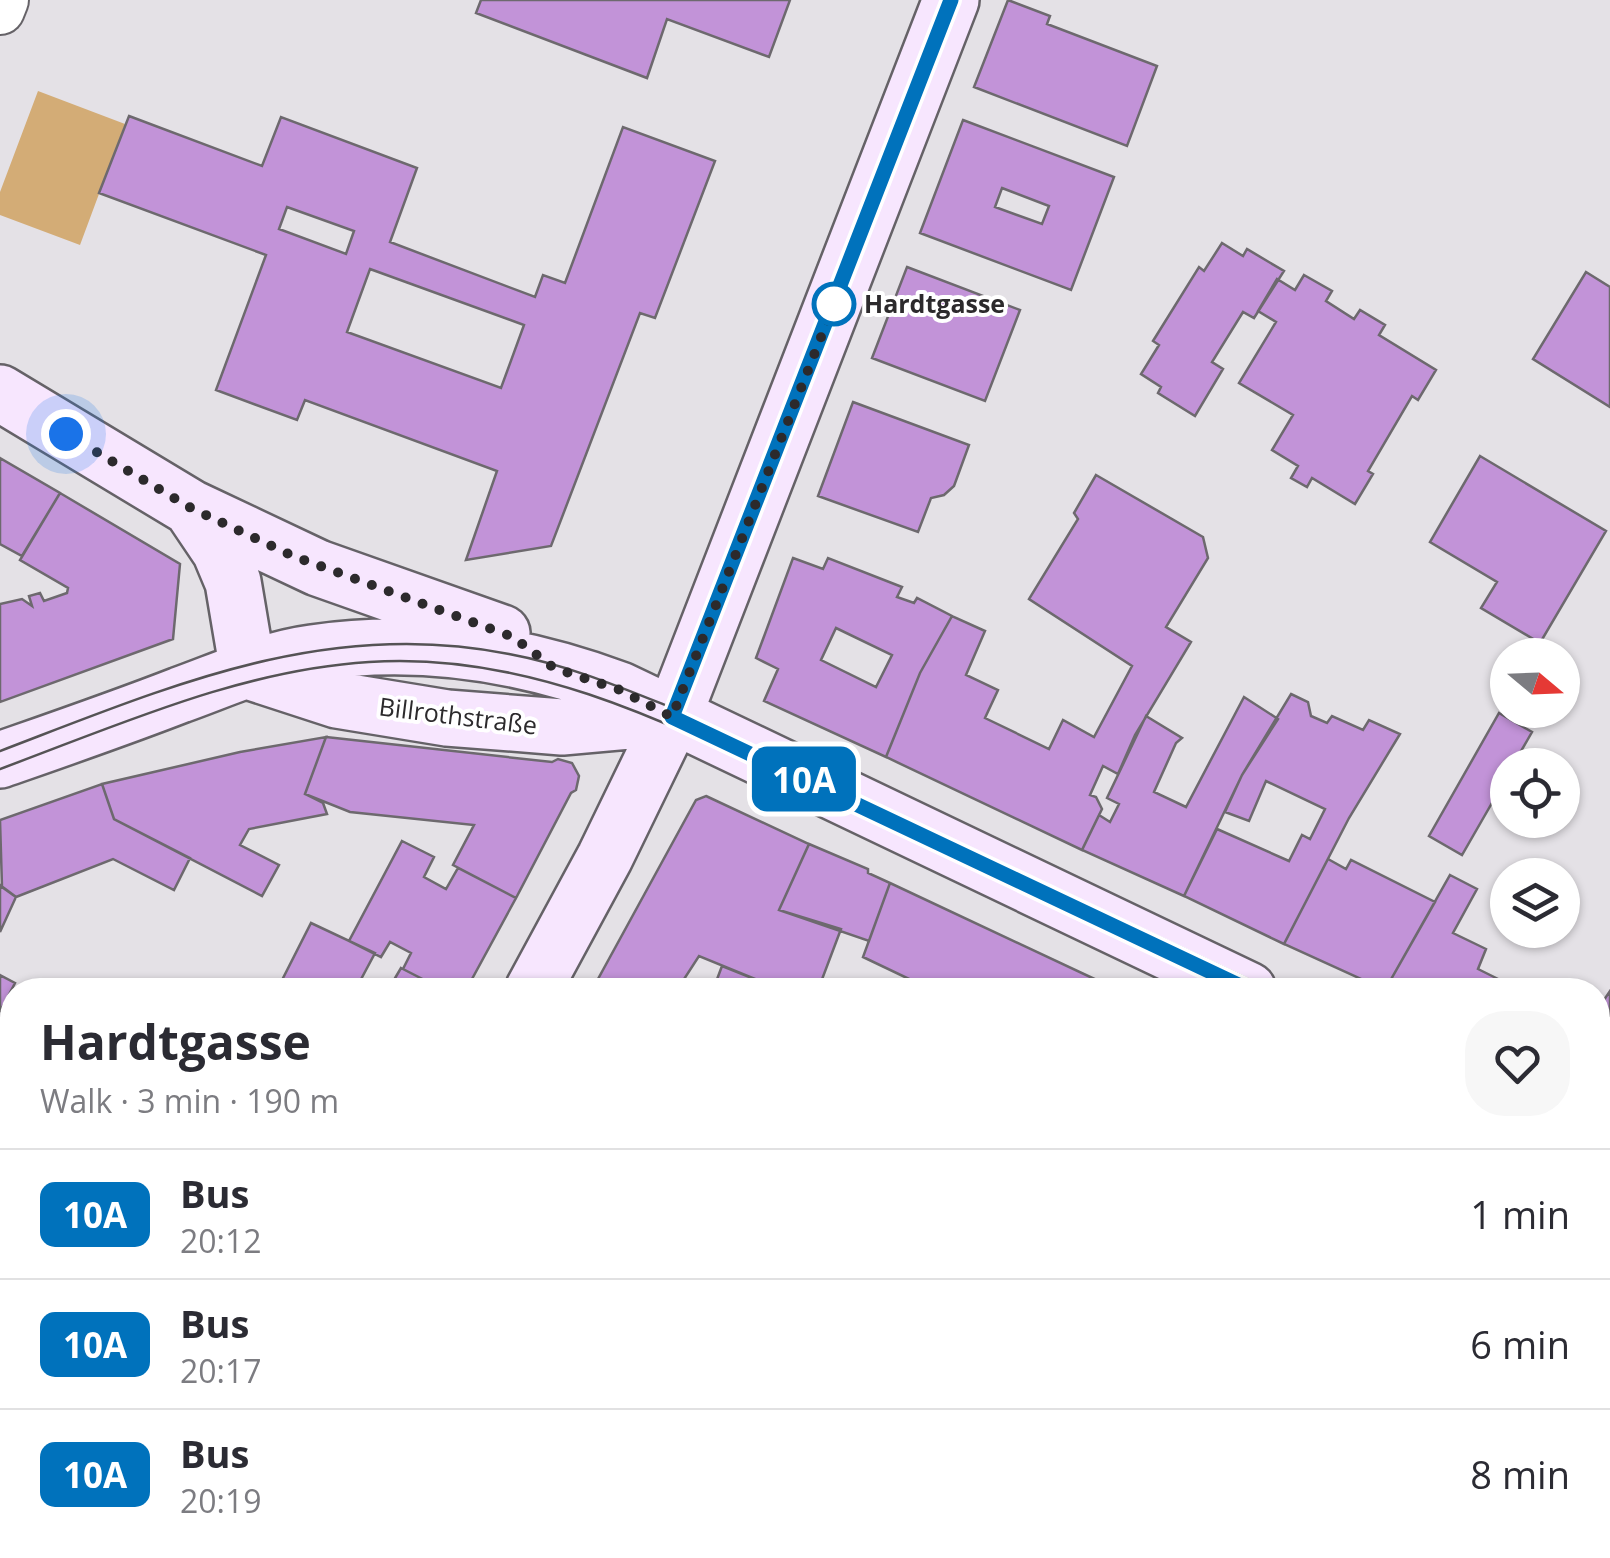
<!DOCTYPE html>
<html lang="en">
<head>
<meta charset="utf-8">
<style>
  body { margin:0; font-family:"Open Sans",sans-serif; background:#f7f7f7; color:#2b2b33; height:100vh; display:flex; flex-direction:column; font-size:38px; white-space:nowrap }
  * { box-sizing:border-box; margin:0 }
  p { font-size:32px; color:#7c7c81 }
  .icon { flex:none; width:55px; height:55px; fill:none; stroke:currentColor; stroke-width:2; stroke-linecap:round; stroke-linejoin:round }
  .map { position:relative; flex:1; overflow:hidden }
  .details { position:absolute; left:0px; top:978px; width:1610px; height:582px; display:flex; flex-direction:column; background:#fff; border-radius:40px 40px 0 0; box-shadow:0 2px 8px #0004 }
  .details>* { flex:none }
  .badge { padding:0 20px; border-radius:15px; font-size:35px; line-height:65px }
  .needle { width:65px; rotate:109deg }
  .buttons { position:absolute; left:1490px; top:638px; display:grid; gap:20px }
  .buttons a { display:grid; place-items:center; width:90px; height:90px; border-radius:50%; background:#fff; box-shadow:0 2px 8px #0004; font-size:50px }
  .you { position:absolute; width:50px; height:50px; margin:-25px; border:8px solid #fff; border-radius:50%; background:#1a73e8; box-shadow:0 0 0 15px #1a73e833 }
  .map>.badge { position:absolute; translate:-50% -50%; box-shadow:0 0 0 5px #fff }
  .round { display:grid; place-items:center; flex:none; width:105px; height:105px; border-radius:40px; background:#f7f7f7 }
  .summary { display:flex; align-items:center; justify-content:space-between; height:170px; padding:0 40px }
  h1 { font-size:48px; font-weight:700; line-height:75px }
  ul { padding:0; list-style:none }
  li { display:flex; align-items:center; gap:30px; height:130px; padding:0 40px; border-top:2px solid #e1e1e2 }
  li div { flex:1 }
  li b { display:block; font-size:38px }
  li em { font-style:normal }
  li .badge { min-width:110px; font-weight:700; text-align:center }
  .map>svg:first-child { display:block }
  .green { fill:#d3ac76 }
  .building { fill:#c293d8; stroke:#6d696e; stroke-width:2.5; fill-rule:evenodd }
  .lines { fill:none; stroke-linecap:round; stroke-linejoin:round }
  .street-casing { stroke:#656267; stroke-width:52 }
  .secondary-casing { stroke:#656267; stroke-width:60 }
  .street { stroke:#fff; stroke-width:48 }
  .secondary { stroke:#f7e6fe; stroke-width:55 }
  .tram { stroke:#555355; stroke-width:2.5 }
  .line-casing { stroke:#fff; stroke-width:22 }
  .line { stroke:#0072bc; stroke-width:15 }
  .walk { stroke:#2c2a2c; stroke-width:10; stroke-dasharray:0 18 }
  .stop-dot { fill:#fff; stroke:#0072bc; stroke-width:5 }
  .labels { text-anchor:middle; stroke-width:8; stroke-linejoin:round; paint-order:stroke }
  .stop-label { font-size:25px; font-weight:bold; fill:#2c2a2c; stroke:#fff; text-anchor:start }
  .street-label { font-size:25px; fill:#2c2a2c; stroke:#fff }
</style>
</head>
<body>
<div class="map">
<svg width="1610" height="1558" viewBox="0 0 1610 1558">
  <rect width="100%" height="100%" fill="#e4e1e6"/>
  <path class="green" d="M38,91L125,124L80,245L0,215V192Z
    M696,1548H778L775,1558H692Z"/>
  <path class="building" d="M481,0H790L769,57L667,19L647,78L476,13Z
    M1008,0L1050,16L1047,24L1157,66L1127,146L974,87Z
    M129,116L262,166L281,117L417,168L390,242L535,297L543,275L565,283L623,127L715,161L655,318L640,313L551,546L466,560L497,471L305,400L297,420L216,390L266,255L99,193ZM287,207L354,231L346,254L279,229ZM370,269L524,325L501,388L347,332Z
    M963,120L1114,177L1071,290L920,233ZM1002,188L1049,206L1042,224L995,207Z
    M1222,243L1243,256L1247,249L1284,271L1254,318L1243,312L1212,362L1223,369L1195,416L1158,393L1161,387L1141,374L1159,345L1153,341L1199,267L1204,271Z
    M907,267L1020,310L985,401L872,358Z
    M1586,272L1610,287V407L1533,359Z
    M1304,275L1332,291L1326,301L1354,319L1360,310L1385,325L1379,335L1436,370L1418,400L1412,396L1368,471L1373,474L1355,504L1312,478L1307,487L1291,478L1298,466L1272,450L1293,415L1239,383L1276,322L1258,311L1277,279L1295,290Z
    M853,402L969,445L954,486L944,495L931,498L918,532L818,496Z
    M1480,456L1606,531L1540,643L1481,608L1497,582L1430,542Z
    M0,458L60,493L22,556L0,544Z
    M1096,475L1203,537L1208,558L1166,627L1191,642L1135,735L1118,774L1103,766L1090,795L1096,797L1102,809L1082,850L886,757L920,673L952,616L985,631L966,675L998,690L985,718L1049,749L1063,720L1094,737L1132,666L1029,599L1078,519L1074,513Z
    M60,493L180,564L173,639L0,702V604L22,599L32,606L29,596L40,593L44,601L67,593L68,588L20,560Z
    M793,558L823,569L828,558L902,587L897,597L914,603L917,598L952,616L920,673L886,757L764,701L778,669L756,658ZM836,628L892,655L876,687L821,660Z
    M1291,694L1308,702L1311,716L1327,723L1332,716L1363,730L1369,720L1400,734L1349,818L1284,944L1184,896L1217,829L1289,861L1302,835L1310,839L1325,809L1266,781L1249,821L1225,812L1242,775Z
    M1244,697L1278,719L1242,775L1184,896L1082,850L1099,815L1110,822L1119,804L1107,798L1146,716L1182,738L1176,743L1154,792L1186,807Z
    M1499,713L1532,732L1513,765H1508V775L1462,855L1429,836Z
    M326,737L552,762L558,759L572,763L579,776L576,790L571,793L516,898L453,865L474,825L350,812L305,794Z
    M326,737L305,794L323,803L327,814L249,829L240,845L279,865L262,896L114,819L102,784L240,752Z
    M102,784L114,819L190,858L174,890L113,859L16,897L2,887L0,820Z
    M706,796L809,844L779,910L841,929L818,990H782L699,956L677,990H592L696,800Z
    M402,841L434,857L424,877L446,889L458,868L516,898L466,990H444L403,969L411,953L390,942L381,957L349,941Z
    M809,844L868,869V873L890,883L869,941L779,910Z
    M1328,859L1346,869L1351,860L1435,902L1385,990L1284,944Z
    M1450,875L1477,889L1453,933L1486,949L1478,969L1498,979L1492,990H1385Z
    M890,883L1118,990H932L863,957Z
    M0,885L16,897L0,932Z
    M311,923L375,953L358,985L362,987L361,990H277Z
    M722,966L782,990H713Z
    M401,968L403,969L444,990H388Z
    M0,975L15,983L0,1012Z
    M1610,991V1098L1598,1092V997L1604,1000Z
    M1598,1217L1610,1224V1297L1598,1291Z
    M0,1305L12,1312V1372L0,1366Z
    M1598,1481L1610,1484V1558L1567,1557L1569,1548H1598Z
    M68,1548H145L140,1558H62Z
    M295,1548H405L419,1558H310Z
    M819,1548H877L874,1558H825L827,1552Z
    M1154,1548H1178L1206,1557L1151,1558Z"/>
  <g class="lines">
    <defs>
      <path id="street" d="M0,10L4,0"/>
      <path id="secondary" d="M0,393L191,508L318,568L502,633
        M191,508L220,551L233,582L248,671
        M248,671L337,700L447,718L562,727L673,717
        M0,760C60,739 121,718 180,695C222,680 267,659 312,653C417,637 521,653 620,690L1248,990
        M533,990L605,857L673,717L951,0
        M1598,1154L1610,1160
        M225,1558L231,1548"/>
    </defs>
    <use href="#street" class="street-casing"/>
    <use href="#secondary" class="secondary-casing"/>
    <use href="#street" class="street"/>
    <use href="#secondary" class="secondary"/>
    <path class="tram" d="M0,751C168,687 326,617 509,654C568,665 620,687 675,709L1271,990
      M0,769C119,725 240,670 369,662C548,650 704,742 860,815C983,874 1107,932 1230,990
      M1598,1143L1610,1149
      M1598,1164L1610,1170"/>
  </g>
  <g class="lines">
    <defs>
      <path id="line" d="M951,0L672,717L1249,990"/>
    </defs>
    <use href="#line" class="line-casing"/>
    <use href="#line" class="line"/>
    <path class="walk" d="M66,434L191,508L293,556L513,637L554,668L620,690L672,717L834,304"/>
  </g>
  <circle class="stop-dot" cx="834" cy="304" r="20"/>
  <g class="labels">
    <g class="stop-label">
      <text x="864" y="313">Hardtgasse</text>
    </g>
    <g class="street-label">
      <text transform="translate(458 716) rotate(7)" y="9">Billrothstraße</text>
    </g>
  </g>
</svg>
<div class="buttons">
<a><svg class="needle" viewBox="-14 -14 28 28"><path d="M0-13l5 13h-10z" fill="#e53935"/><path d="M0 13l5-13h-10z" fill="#7c7c81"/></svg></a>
<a><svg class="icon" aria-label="locate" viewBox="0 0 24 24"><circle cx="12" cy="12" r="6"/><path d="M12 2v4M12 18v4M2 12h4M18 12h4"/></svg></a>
<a><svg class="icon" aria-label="layers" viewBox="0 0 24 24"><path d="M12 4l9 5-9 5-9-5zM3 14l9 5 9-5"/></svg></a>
</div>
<div class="you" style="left:66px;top:434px"></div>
<b class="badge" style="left:804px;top:779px;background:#0072bc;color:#fff">10A</b>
<section class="details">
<div class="summary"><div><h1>Hardtgasse</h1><p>Walk · 3 min · 190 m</p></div><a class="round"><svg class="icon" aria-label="heart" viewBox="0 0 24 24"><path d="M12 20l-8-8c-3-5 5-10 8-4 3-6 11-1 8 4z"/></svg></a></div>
<ul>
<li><span class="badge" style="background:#0072bc;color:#fff">10A</span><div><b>Bus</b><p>20:12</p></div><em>1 min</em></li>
<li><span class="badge" style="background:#0072bc;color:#fff">10A</span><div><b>Bus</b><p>20:17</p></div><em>6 min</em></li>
<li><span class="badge" style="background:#0072bc;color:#fff">10A</span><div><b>Bus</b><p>20:19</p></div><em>8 min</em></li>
</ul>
</section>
</div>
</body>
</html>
